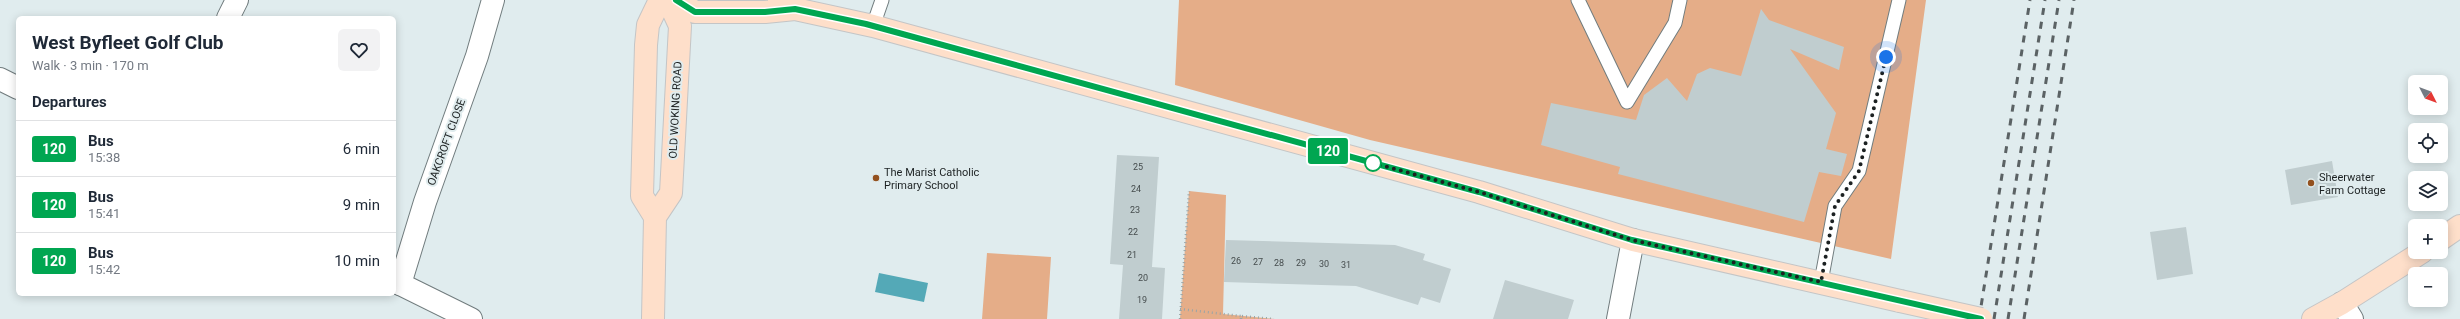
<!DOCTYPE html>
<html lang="en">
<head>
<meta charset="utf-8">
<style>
  body { margin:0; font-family:Roboto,sans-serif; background:#f2f2f3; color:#1f2937; height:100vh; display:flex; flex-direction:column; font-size:15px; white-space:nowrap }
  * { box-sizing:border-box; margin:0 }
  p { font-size:13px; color:#747a83 }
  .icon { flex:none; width:22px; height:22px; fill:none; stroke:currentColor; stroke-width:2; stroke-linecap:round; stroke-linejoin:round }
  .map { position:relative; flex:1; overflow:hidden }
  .drawer { position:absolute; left:16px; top:16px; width:380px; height:280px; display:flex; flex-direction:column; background:#fff; border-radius:6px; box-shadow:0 2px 10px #0003 }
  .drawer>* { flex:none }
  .badge { padding:0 8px; border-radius:3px; font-size:14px; line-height:26px }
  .needle { width:26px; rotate:132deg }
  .tools { position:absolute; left:2408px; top:75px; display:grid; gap:8px }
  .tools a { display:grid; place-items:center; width:40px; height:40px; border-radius:6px; background:#fff; box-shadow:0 2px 10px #0003; font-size:20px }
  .you { position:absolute; width:20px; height:20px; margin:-10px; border:3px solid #fff; border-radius:50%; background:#1a73e8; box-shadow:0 0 0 6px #1a73e833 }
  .map>.badge { position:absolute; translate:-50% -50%; box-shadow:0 0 0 2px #fff }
  h2 { padding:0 16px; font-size:15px; line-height:36px }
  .round { display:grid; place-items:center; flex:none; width:42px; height:42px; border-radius:6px; background:#f2f2f3 }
  .headline { display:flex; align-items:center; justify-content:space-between; height:68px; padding:0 16px }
  h1 { font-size:19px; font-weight:700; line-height:30px }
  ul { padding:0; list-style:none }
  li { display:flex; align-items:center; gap:12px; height:56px; padding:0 16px; border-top:1px solid #e0e1e3 }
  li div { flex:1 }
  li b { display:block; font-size:15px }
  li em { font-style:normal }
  li .badge { min-width:44px; font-weight:700; text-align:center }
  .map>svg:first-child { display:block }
  .green { fill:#e5ad88 }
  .water { fill:#54a9b7 }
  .building { fill:#c0cdcf }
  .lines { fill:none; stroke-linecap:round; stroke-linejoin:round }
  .lane-casing { stroke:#717c7e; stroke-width:15 }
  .street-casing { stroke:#717c7e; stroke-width:24 }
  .secondary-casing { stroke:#717c7e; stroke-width:24 }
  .primary-casing { stroke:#c4c5c6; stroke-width:24 }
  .path { stroke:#9ba5a6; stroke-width:2.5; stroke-dasharray:1 3; stroke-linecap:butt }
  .lane { stroke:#fff; stroke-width:13 }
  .street { stroke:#fff; stroke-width:22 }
  .secondary { stroke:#fff; stroke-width:22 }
  .primary { stroke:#fedfca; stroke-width:22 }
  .rail { stroke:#5b6264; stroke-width:3; stroke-dasharray:7 7; stroke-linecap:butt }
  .primary-bridge-casing { stroke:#c4c5c6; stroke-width:24; stroke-linecap:butt }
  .primary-bridge { stroke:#fedfca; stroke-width:22 }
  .line-casing { stroke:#fff; stroke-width:9 }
  .line { stroke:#00a651; stroke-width:6 }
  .walk { stroke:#1c2122; stroke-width:4; stroke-dasharray:0 7.2 }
  .stop-dot { fill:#fff; stroke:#00a651; stroke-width:2 }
  .poi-dot { fill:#93511f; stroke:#e0ecee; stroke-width:1.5 }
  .labels { text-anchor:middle; stroke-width:4; stroke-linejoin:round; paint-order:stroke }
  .number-label { font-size:9px; fill:#454c4d }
  .street-label { font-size:11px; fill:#1c2122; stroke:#e0ecee }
  .poi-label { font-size:11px; fill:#1c2122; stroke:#e0ecee; text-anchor:start }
</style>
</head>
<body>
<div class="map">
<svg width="2460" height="319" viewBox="0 0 2460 319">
  <rect width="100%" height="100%" fill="#e0ecee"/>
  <path class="green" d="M1179,0H1926L1891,259L1370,140L1175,85Z
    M1189,191L1226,195L1223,314L1274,319H1180Z
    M987,253L1051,257L1047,319H982Z"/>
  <path class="water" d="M879,273L928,283L924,302L875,292Z"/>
  <path class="building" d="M1761,9L1769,20L1844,47L1839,70L1790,49L1836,113L1826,149L1847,154L1841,176L1819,172L1804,222L1618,174L1620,167L1541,145L1551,103L1636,120L1644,95L1667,78L1687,101L1697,74L1710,68L1741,76Z
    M1117,155L1159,157L1152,267L1165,268L1162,319H1119L1123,265L1110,264Z
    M2332,161L2338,197L2291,205L2285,170Z
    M2186,227L2193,274L2157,280L2150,232Z
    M1226,240L1395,245L1425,254L1423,260L1451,269L1440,303L1421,297L1418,305L1356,286L1224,282Z
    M1505,280L1574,300L1568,319H1493Z"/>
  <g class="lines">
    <defs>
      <path id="lane" d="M1578,0L1627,102
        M873,26L882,0
        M1627,102L1675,23L1680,0
        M1821,282L1835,206L1859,171L1899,0"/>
      <path id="street" d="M228,18L237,0
        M400,284L425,202L477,56L493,0
        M2342,303L2352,319
        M1618,319L1633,240"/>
      <path id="secondary" d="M0,79L18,88
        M394,281L471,319"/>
      <path id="primary" d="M676,0L695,12H765L795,9
        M779,0L795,9L873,26L1479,192L1633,240L1900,301
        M655,217L671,193L680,26L668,0
        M2441,239L2460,226
        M653,319L655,217L642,196L646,45L648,25L660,0
        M2313,319L2342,303L2422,252"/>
    </defs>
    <use href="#lane" class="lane-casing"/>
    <use href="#street" class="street-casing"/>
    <use href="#secondary" class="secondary-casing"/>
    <use href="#primary" class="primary-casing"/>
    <path class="path" d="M1180,309L1241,316
      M1180,319L1189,191
      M1241,319V316L1274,319"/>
    <use href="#lane" class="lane"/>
    <use href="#street" class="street"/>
    <use href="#secondary" class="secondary"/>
    <use href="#primary" class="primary"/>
    <path class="rail" d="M1979,319L2030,0
      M1994,319L2045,0
      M2008,319L2059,0
      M2024,319L2074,0"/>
    <defs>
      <path id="primary-bridge" d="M1900,301L1981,319"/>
    </defs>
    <use href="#primary-bridge" class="primary-bridge-casing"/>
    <use href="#primary-bridge" class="primary-bridge"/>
  </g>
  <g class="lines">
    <defs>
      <path id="line" d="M676,0L695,12H765L795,9L866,24L1479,192L1632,240L1981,319"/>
    </defs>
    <use href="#line" class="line-casing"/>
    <use href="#line" class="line"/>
    <path class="walk" d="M1373,163L1479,192L1632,240L1821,282L1835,206L1859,171L1886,57"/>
  </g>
  <circle class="stop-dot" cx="1373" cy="163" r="8"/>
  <g class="poi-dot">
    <circle cx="876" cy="178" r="4"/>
    <circle cx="2311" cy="183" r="4"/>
  </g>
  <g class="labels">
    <g class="number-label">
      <text x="1138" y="170">25</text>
      <text x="1136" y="192">24</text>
      <text x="1135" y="213">23</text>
      <text x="1133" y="235">22</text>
      <text x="1132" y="258">21</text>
      <text x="1236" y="264">26</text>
      <text x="1258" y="265">27</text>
      <text x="1279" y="266">28</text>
      <text x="1301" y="266">29</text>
      <text x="1324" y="267">30</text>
      <text x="1346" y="268">31</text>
      <text x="1143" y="281">20</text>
      <text x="1142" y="303">19</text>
    </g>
    <g class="street-label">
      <text transform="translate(675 110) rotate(-87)" y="4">OLD WOKING ROAD</text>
      <text transform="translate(446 142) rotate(-70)" y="4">OAKCROFT CLOSE</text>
    </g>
    <g class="poi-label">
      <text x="884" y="176">The Marist Catholic<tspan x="884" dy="13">Primary School</tspan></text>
      <text x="2319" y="181">Sheerwater<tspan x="2319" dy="13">Farm Cottage</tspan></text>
    </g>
  </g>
</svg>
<div class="tools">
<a><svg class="needle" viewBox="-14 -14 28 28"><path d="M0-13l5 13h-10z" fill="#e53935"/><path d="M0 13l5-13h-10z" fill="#747a83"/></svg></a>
<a><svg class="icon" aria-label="locate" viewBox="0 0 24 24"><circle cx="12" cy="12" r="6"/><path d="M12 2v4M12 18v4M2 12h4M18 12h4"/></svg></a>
<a><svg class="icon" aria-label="layers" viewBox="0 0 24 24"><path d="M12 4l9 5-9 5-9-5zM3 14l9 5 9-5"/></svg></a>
<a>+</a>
<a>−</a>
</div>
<div class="you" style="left:1886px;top:57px"></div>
<b class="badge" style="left:1328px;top:151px;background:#00a651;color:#fff">120</b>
<section class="drawer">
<div class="headline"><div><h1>West Byfleet Golf Club</h1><p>Walk · 3 min · 170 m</p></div><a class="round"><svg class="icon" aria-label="heart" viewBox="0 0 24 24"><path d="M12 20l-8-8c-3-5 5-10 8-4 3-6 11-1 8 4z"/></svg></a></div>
<h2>Departures</h2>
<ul>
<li><span class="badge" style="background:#00a651;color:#fff">120</span><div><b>Bus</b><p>15:38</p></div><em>6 min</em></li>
<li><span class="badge" style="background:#00a651;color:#fff">120</span><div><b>Bus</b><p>15:41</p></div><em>9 min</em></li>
<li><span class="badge" style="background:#00a651;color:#fff">120</span><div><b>Bus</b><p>15:42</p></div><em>10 min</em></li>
</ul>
</section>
</div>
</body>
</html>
